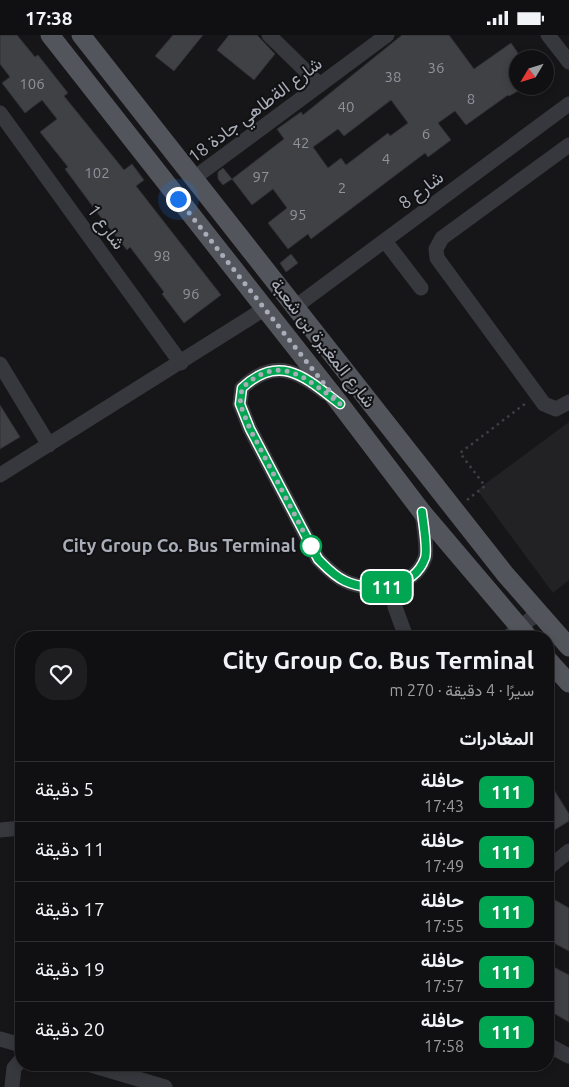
<!DOCTYPE html>
<html lang="ar">
<head>
<meta charset="utf-8">
<style>
  body { margin:0; font-family:Ubuntu,Vazirmatn,sans-serif; background:#1e1e20; color:#f1f3f6; direction:rtl; height:100vh; display:flex; flex-direction:column; font-size:19px; white-space:nowrap }
  * { box-sizing:border-box; margin:0 }
  p { font-size:16px; color:#9c9d9f }
  .icon { flex:none; width:28px; height:28px; fill:none; stroke:currentColor; stroke-width:2; stroke-linecap:round; stroke-linejoin:round }
  .map { position:relative; flex:1; overflow:hidden; direction:ltr }
  .panel { position:absolute; left:15px; top:596px; width:539px; height:440px; display:flex; flex-direction:column; background:#101012; border-radius:20px; box-shadow:0 2px 8px #0003,0 0 0 1px #303032; direction:rtl }
  .panel>* { flex:none }
  .badge { padding:0 10px; border-radius:8px; font-size:18px; line-height:32px }
  .needle { width:32px; rotate:232deg }
  .fabs { position:absolute; left:509px; top:15px; display:grid; gap:10px }
  .fabs a { display:grid; place-items:center; width:45px; height:45px; border-radius:50%; background:#101012; box-shadow:0 2px 8px #0003,0 0 0 1px #303032; font-size:25px }
  .you { position:absolute; width:25px; height:25px; margin:-12px; border:4px solid #fff; border-radius:50%; background:#1a73e8; box-shadow:0 0 0 8px #1a73e833 }
  .map>.badge { position:absolute; translate:-50% -50%; box-shadow:0 0 0 2px #fff }
  h2 { padding:0 20px; font-size:19px; line-height:45px }
  .round { display:grid; place-items:center; flex:none; width:52px; height:52px; border-radius:20px; background:#1e1e20 }
  .summary { display:flex; align-items:center; justify-content:space-between; height:85px; padding:0 20px }
  h1 { font-size:24px; font-weight:700; line-height:38px }
  ul { padding:0; list-style:none }
  li { display:flex; align-items:center; gap:15px; height:60px; padding:0 20px; border-top:1px solid #303032 }
  li div { flex:1 }
  li b { display:block; font-size:19px }
  li em { font-style:normal }
  li .badge { min-width:55px; font-weight:700; text-align:center }
  .status { display:flex; justify-content:space-between; align-items:center; height:35px; padding:0 25px; background:#101012; direction:ltr }
  .status svg { height:14px; fill:currentColor }
  .map>svg:first-child { display:block }
  .built { fill:#222225 }
  .building { fill:#404145; stroke:#303034; fill-rule:evenodd }
  .lines { fill:none; stroke-linecap:round; stroke-linejoin:round }
  .path { stroke:#3d3f44; stroke-width:2.5; stroke-dasharray:2.5 4; stroke-linecap:butt }
  .minor { stroke:#37383d; stroke-width:15 }
  .major { stroke:#53555c; stroke-width:19 }
  .line-casing { stroke:#fff; stroke-width:11 }
  .line { stroke:#00a651; stroke-width:8 }
  .walk { stroke:#a8adb8; stroke-width:5; stroke-dasharray:0 9 }
  .stop-dot { fill:#fff; stroke:#00a651; stroke-width:2.5 }
  .labels { text-anchor:middle; stroke-width:4; stroke-linejoin:round; paint-order:stroke }
  .number-label { font-size:15px; fill:#8e929b }
  .street-label { font-size:18px; fill:#a8adb8; stroke:#111113 }
  .stop-label { font-size:18px; font-weight:bold; fill:#a8adb8; stroke:#111113; text-anchor:end }
</style>
</head>
<body>
<div class="status"><b>17:38</b><svg viewBox="0 0 49 12"><path d="M0 12V9h3v3zM5 12V6h3v6zM10 12V3h3v9zM15 12V0h3v12zM26 1h20v11H26zM47 4h2v5h-2z"/></svg></div>
<div class="map">
<svg width="569" height="1052" viewBox="0 0 569 1052">
  <rect width="100%" height="100%" fill="#161618"/>
  <path class="built" d="M569,387V545L553,558L477,455Z"/>
  <path class="building" d="M0,0H17L35,22L38,20L68,58L64,61L124,135L132,129L144,145L136,151L221,260L184,288L162,259L164,257L130,212L127,215L99,180L65,134L68,132L40,97L57,84L42,65L25,78L2,48L10,42L0,29Z
    M173,0H203L174,36L155,21Z
    M229,0H257L275,19L254,45L217,15Z
    M402,0H449L474,34L511,8L518,18V56L509,61L508,60L466,90L455,76L438,88L451,105L428,122L425,118L311,204L308,199L288,214L268,188L287,173L273,154L252,170L232,144L284,104L277,94L301,77L303,80ZM391,65L408,88L390,101L388,98L346,130L341,123L328,133L313,112L338,94L344,101Z
    M223,133L232,144L223,150L218,144V137Z
    M291,219L298,228L286,237L280,228Z
    M0,370L20,402L0,414Z
    M548,745L569,779V786L548,799Z
    M548,861L569,873V916L548,905Z
    M548,929L569,940V987L548,975Z"/>
  <g class="lines">
    <path class="path" d="M467,465L485,451L460,418L526,368"/>
    <path class="minor" d="M269,0L320,50
      M548,0L569,27
      M0,78L181,328
      M569,110L442,203L436,214L437,223L544,369L556,374L569,367
      M194,143L387,0
      M385,206L421,253
      M295,272L569,69
      M0,329L49,410
      M326,358C295,335 274,323 242,353L240,369L250,394L318,524C326,532 334,541 345,546C371,558 414,554 425,523C428,514 423,488 422,477
      M0,440L264,274
      M395,572L406,602
      M508,602L538,578
      M0,795L21,793
      M548,833L569,816
      M0,1004L21,1010
      M548,1010L569,1021
      M91,1030L165,1052
      M12,1051L14,1033L21,1025"/>
    <path class="major" d="M50,0L340,369L422,477L528,602
      M81,0L505,539L569,612
      M548,625L569,648"/>
  </g>
  <g class="lines">
    <defs>
      <path id="line" d="M340,369C306,343 280,317 242,353L240,369L250,394L318,524C326,532 334,541 345,546C371,558 414,554 425,523C428,514 423,488 422,477"/>
    </defs>
    <use href="#line" class="line-casing"/>
    <use href="#line" class="line"/>
    <path class="walk" d="M178,164L340,369C306,343 280,317 242,353L240,369L250,394L311,511"/>
  </g>
  <circle class="stop-dot" cx="311" cy="511" r="10"/>
  <g class="labels">
    <g class="number-label">
      <text x="436" y="38">36</text>
      <text x="393" y="47">38</text>
      <text x="32" y="54">106</text>
      <text x="471" y="69">8</text>
      <text x="346" y="77">40</text>
      <text x="426" y="104">6</text>
      <text x="301" y="113">42</text>
      <text x="386" y="129">4</text>
      <text x="97" y="143">102</text>
      <text x="261" y="147">97</text>
      <text x="342" y="158">2</text>
      <text x="298" y="185">95</text>
      <text x="162" y="226">98</text>
      <text x="191" y="264">96</text>
    </g>
    <g class="street-label">
      <text transform="translate(255 75) rotate(-37)" y="6">شارع الةطاهي جادة 18</text>
      <text transform="translate(421 155) rotate(-37)" y="6">شارع 8</text>
      <text transform="translate(106 192) rotate(54)" y="6">شارع 1</text>
      <text transform="translate(323 308) rotate(52)" y="6">شارع المغيرة بن شعبة</text>
    </g>
    <g class="stop-label">
      <text x="296" y="517">City Group Co. Bus Terminal</text>
    </g>
  </g>
</svg>
<div class="fabs">
<a><svg class="needle" viewBox="-14 -14 28 28"><path d="M0-13l5 13h-10z" fill="#e53935"/><path d="M0 13l5-13h-10z" fill="#9c9d9f"/></svg></a>
</div>
<div class="you" style="left:178px;top:164px"></div>
<b class="badge" style="left:387px;top:552px;background:#00a651;color:#fff">111</b>
<section class="panel">
<div class="summary"><div><h1>City Group Co. Bus Terminal</h1><p>سيرًا · 4 دقيقة · 270 m</p></div><a class="round"><svg class="icon" aria-label="heart" viewBox="0 0 24 24"><path d="M12 20l-8-8c-3-5 5-10 8-4 3-6 11-1 8 4z"/></svg></a></div>
<h2>المغادرات</h2>
<ul>
<li><span class="badge" style="background:#00a651;color:#fff">111</span><div><b>حافلة</b><p>17:43</p></div><em>5 دقيقة</em></li>
<li><span class="badge" style="background:#00a651;color:#fff">111</span><div><b>حافلة</b><p>17:49</p></div><em>11 دقيقة</em></li>
<li><span class="badge" style="background:#00a651;color:#fff">111</span><div><b>حافلة</b><p>17:55</p></div><em>17 دقيقة</em></li>
<li><span class="badge" style="background:#00a651;color:#fff">111</span><div><b>حافلة</b><p>17:57</p></div><em>19 دقيقة</em></li>
<li><span class="badge" style="background:#00a651;color:#fff">111</span><div><b>حافلة</b><p>17:58</p></div><em>20 دقيقة</em></li>
</ul>
</section>
</div>
</body>
</html>
